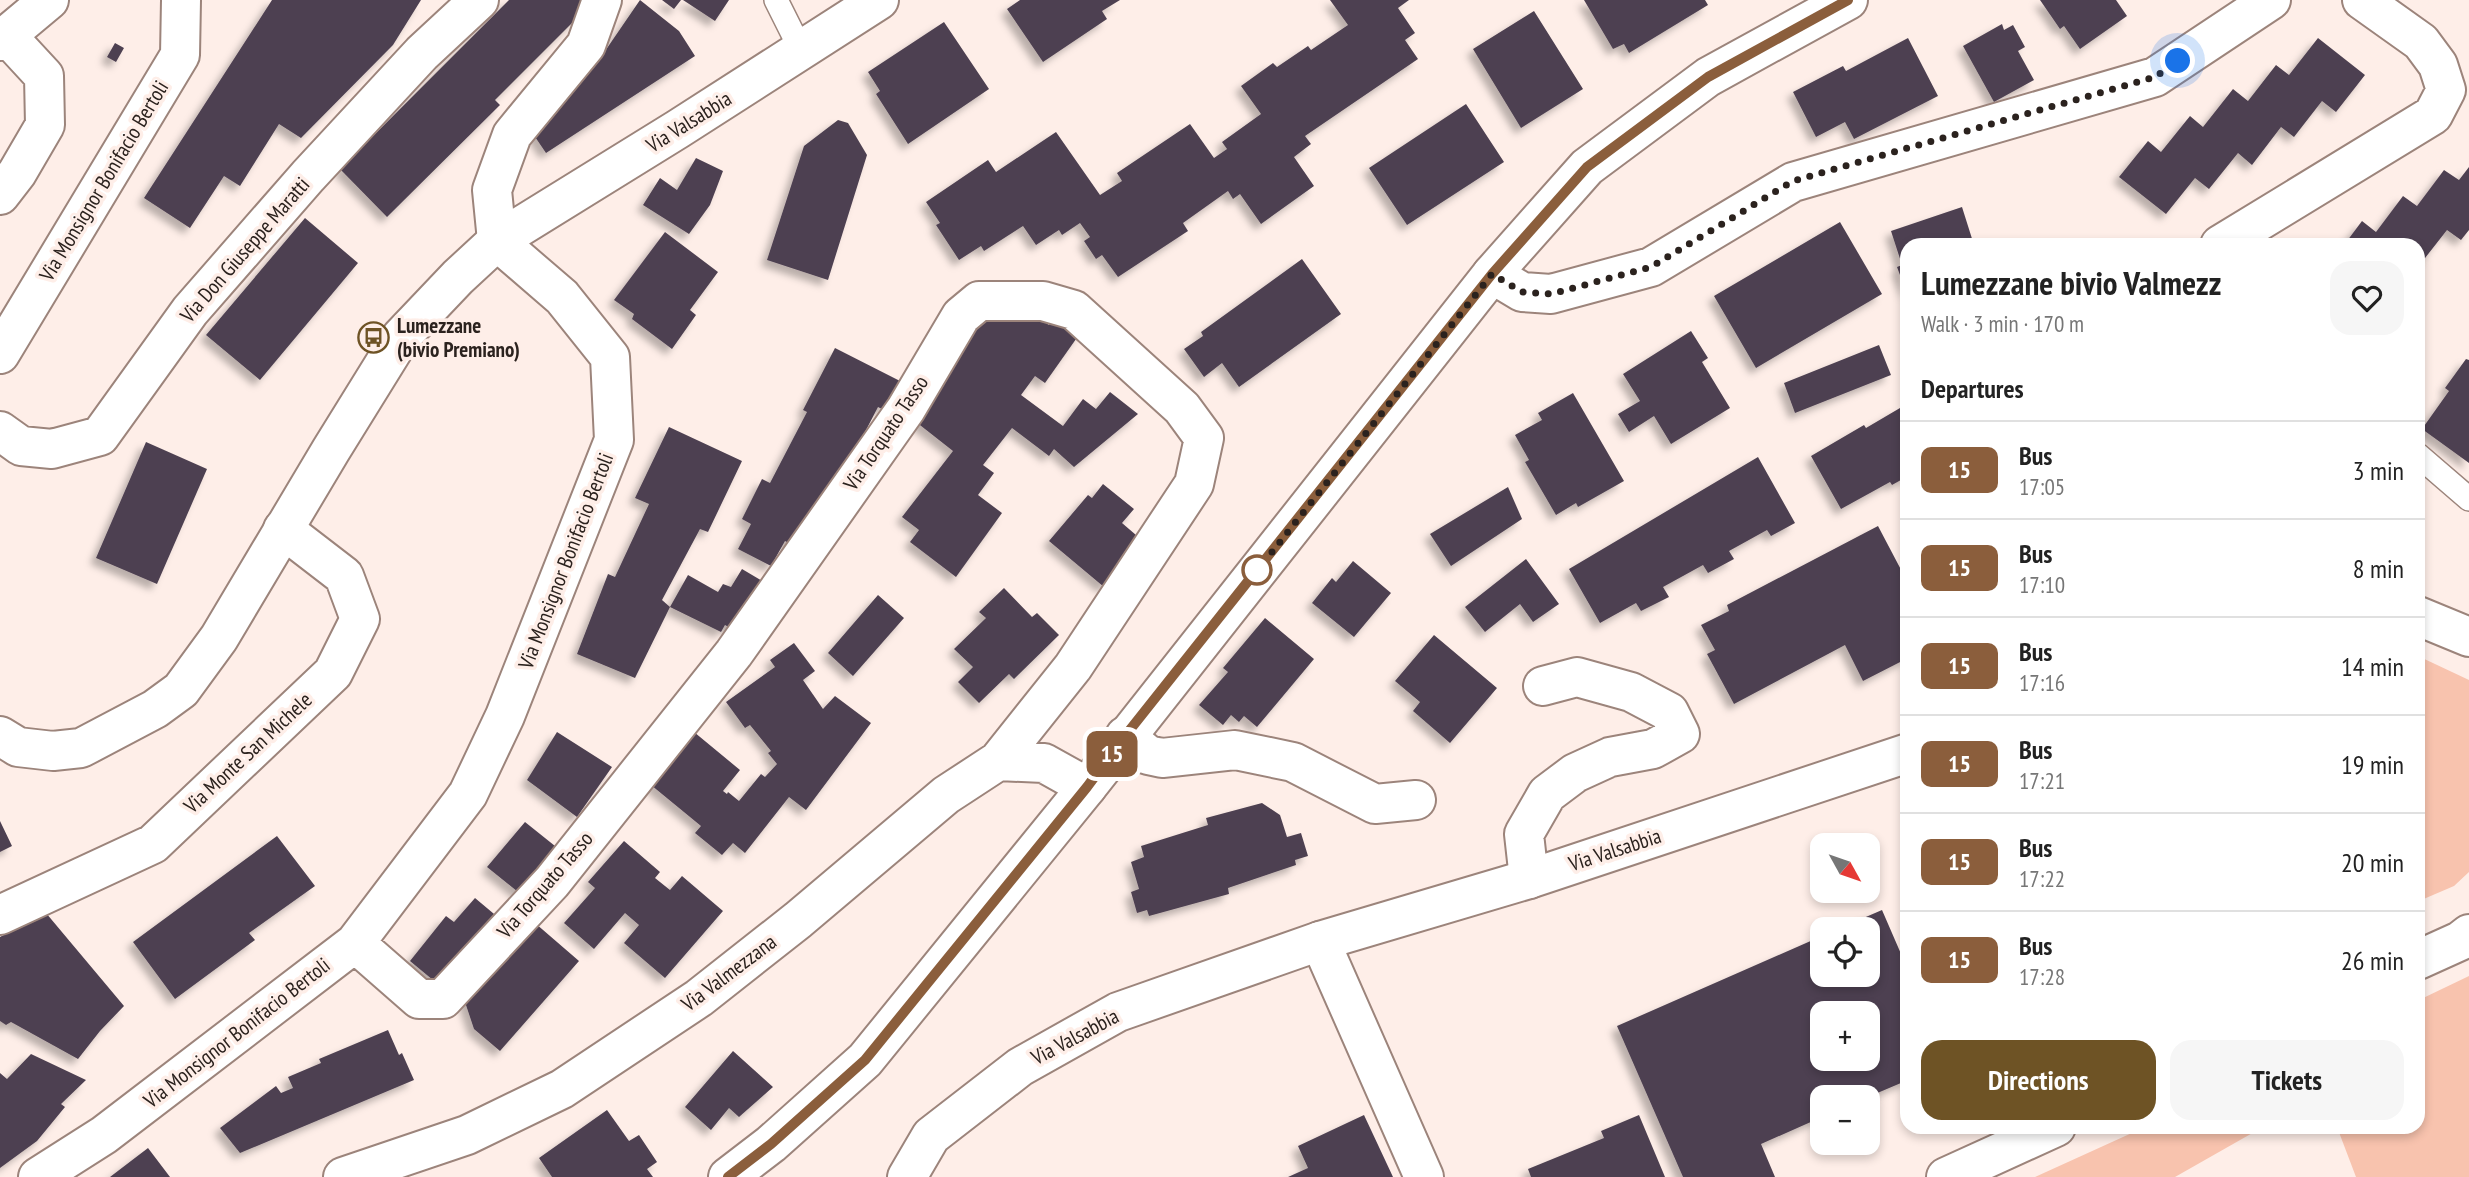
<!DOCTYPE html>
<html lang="en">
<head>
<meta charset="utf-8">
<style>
  body { margin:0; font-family:"PT Sans Narrow",sans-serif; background:#f6f6f6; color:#222; height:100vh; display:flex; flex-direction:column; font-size:26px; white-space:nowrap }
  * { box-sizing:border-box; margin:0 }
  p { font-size:23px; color:#767676 }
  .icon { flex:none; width:38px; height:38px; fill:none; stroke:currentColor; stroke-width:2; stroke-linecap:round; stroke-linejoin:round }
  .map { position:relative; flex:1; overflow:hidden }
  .panel { position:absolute; left:1900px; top:238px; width:525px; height:896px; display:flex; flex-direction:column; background:#fff; border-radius:21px; box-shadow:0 4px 10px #0003 }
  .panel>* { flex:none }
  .badge { padding:0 14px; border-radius:10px; font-size:24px; line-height:46px }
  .needle { width:46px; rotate:130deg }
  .tools { position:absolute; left:1810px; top:833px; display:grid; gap:14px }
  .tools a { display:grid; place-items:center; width:70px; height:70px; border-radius:14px; background:#fff; box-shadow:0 4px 10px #0003; font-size:35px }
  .you { position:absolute; width:35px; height:35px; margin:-18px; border:5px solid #fff; border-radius:50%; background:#1a73e8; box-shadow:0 0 0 10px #1a73e833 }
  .map>.badge { position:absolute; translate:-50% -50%; box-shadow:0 0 0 4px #fff }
  h2 { padding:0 21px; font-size:26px; line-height:63px }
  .round { display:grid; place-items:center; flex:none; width:74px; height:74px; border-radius:21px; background:#f6f6f6 }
  .summary { display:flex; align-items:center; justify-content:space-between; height:119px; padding:0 21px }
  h1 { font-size:33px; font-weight:700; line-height:52px }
  .primary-button { display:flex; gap:14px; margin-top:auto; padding:14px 21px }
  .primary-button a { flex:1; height:80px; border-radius:21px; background:#6e5325; color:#fff; font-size:28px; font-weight:700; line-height:80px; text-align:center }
  .primary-button a+a { background:#f6f6f6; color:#222 }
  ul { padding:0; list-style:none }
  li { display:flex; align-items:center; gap:21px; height:98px; padding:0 21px; border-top:2px solid #e0e0e0 }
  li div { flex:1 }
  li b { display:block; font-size:26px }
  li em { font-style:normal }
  li .badge { min-width:77px; font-weight:700; text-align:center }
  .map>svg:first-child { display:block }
  .green { fill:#f8c3ae }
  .building { fill:#4e4151; fill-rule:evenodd; filter:url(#shadow) }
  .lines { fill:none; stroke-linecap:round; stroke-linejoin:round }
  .service-casing { stroke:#9c847b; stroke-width:26 }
  .minor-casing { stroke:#9c847b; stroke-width:42 }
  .secondary-casing { stroke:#9c847b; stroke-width:42 }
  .service { stroke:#fff; stroke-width:23 }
  .minor { stroke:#fff; stroke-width:38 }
  .secondary { stroke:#fff; stroke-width:38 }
  .line-casing { stroke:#fff; stroke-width:16 }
  .line { stroke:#8b5e3c; stroke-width:10 }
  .walk { stroke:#2b221e; stroke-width:7; stroke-dasharray:0 12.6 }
  .stop-dot { fill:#fff; stroke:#8b5e3c; stroke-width:3.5 }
  .labels { text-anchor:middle; stroke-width:7; stroke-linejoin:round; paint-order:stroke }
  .street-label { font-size:21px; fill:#2b221e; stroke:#feeee8 }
  .poi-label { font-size:21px; font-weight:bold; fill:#2b221e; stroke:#feeee8; text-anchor:start }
</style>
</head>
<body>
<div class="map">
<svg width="2469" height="1177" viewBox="0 0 2469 1177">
  <defs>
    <filter id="shadow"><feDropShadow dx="-6" dy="6" stdDeviation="3.5" flood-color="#0004"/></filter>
  </defs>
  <rect width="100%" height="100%" fill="#feeee8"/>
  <path class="green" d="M2418,656L2469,680V872L2454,886L2419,901Z
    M2469,976V1177H2356L2337,1127H2418L2419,1000Z
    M2145,1127H2263L2175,1177H2035Z"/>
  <path class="building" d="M272,0H421L393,45L301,138L279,124L240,186L224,176L190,228L144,198Z
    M509,0H587L591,4L495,100L500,105L387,217L340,169Z
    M640,0L679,31L695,56L546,153L529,128L603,54Z
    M662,0H681L674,9Z
    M683,0H729L715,21Z
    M1020,0H1120L1102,11L1107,19L1043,62L1007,9Z
    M1330,0H1409L1398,8L1415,33L1405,40L1418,59L1305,136L1311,144L1294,157L1314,186L1261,224L1240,194L1233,199L1228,191L1183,223L1188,231L1118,277L1102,255L1096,259L1084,241L1090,237L1080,223L1062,235L1059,230L1036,245L1023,226L984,251L981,246L959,260L936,225L940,223L926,202L988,160L996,172L1056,132L1100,195L1122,181L1117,173L1190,124L1214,158L1227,149L1222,142L1261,114L1241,86L1273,63L1277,67L1308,46L1311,50L1348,25Z
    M1584,0H1705L1708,5L1629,53L1624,44L1613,49Z
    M2040,0H2116L2127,16L2080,49L2064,26L2060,29Z
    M1534,11L1583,89L1521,128L1473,49Z
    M944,22L989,89L908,144L876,94L880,91L868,72Z
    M2002,24L2004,30L2013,25L2025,47L2018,51L2034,80L1994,102L1963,46Z
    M1908,38L1938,96L1854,139L1845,122L1816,137L1793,92L1843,66L1846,71Z
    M2318,38L2365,75L2336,112L2322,101L2294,137L2281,127L2252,165L2238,153L2209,189L2195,178L2166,214L2119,177L2148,141L2161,152L2190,116L2203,127L2233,89L2248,101L2276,65L2289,75Z
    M115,43L124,48L116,62L107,57Z
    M1466,104L1504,162L1407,225L1369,168Z
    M838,120L848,123L867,155L828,280L767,260L804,146Z
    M696,158L723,171L710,205L689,234L643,205L660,178L677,190Z
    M2469,167V230L2461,240L2447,230L2418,267V245H2344L2362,221L2376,232L2403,196L2417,206L2444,170L2459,180Z
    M1962,207L1974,245H1908L1907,294L1897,267L1902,265L1891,231Z
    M305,218L358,263L260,380L206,335Z
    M1840,222L1882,294L1756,368L1714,296Z
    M665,232L718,272L690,310L696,315L672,349L632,319L634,314L614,300Z
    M1302,259L1341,314L1239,387L1222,363L1204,377L1184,349L1203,336L1201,332Z
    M987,311L1005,322L1011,313L1030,311L1049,325L1056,314L1081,332L1045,383L1035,376L1021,395L1063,426L1083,399L1096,409L1110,392L1138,414L1074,467L1054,449L1049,456L1012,428L983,465L994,473L978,495L1002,513L956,577L910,542L919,530L902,517L953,451L911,418Z
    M1691,331L1708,358L1702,362L1730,408L1671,444L1654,416L1629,432L1618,414L1640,401L1623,374Z
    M1879,345L1891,375L1795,413L1784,383Z
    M835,348L900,381L884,410L878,407L865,432L870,434L798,548L785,541L771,566L738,549L751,524L742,519L762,479L770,483L807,412L803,410Z
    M2466,359L2469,360V463L2422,429L2449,391L2445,388Z
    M1573,393L1624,481L1578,507L1576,503L1556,515L1525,462L1529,460L1515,435L1542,420L1538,413Z
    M1900,408L1908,421V476L1892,485L1890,482L1841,509L1811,456L1864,425L1866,428Z
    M669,427L742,461L708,532L700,529L662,600L670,607L635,678L577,654L608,574L615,577L649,504L635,498Z
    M146,442L207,469L157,584L96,558Z
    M1758,457L1795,523L1771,536L1767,530L1729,551L1734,559L1708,573L1703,565L1663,587L1669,597L1641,611L1636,603L1600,623L1569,569Z
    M1103,484L1134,509L1122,523L1143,541L1104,587L1049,541L1088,495L1092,498Z
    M1508,487L1522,519L1451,566L1430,534Z
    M1878,526L1908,583V658L1863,681L1845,645L1734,704L1707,654L1715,650L1701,625L1729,611L1727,605Z
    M1526,559L1559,604L1533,622L1520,604L1485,632L1465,607Z
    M1353,561L1391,593L1354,637L1312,603L1332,578L1336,582Z
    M742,569L769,585L741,634L725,625L721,632L670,607L688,575L718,592L723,584L731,587Z
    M1004,588L1032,617L1037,613L1059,635L1014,679L1009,674L979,703L958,682L973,667L954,649L986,618L979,612Z
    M878,595L904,618L853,676L828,653Z
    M1265,618L1314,659L1257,727L1244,716L1239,722L1231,715L1223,725L1199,705L1228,672L1223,668Z
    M1434,635L1497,688L1450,743L1413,711L1420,702L1395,681Z
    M794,643L815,671L803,680L823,709L835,696L871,723L806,810L789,797L745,853L733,843L722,855L695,833L701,826L651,785L694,732L740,770L723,791L727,794L728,792L739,801L761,774L765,777L777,764L768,753L771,751L750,725L745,728L726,702L775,667L770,660Z
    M557,732L612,767L577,817L527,780Z
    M1262,803L1280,815L1287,837L1301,833L1308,856L1295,860L1296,865L1228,888L1229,894L1149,916L1147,910L1137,913L1131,892L1139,889L1131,862L1144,857L1141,846L1208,825L1206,818Z
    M0,821L12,846L0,852Z
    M525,822L560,850L523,896L487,867Z
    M277,836L315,886L249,933L255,940L175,999L133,942Z
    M624,841L660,872L655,878L670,890L682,876L723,911L665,978L624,943L639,925L625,913L594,949L564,923L595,888L588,882Z
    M475,898L506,924L439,985L410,961L446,916L454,922Z
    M1882,910L1908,970V1080L1868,1097H1822V1117L1761,1144L1775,1177H1683L1617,1026L1822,936V975H1867V929H1838ZM1822,1013H1867V1059H1822Z
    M46,913L124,1006L100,1031L78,1059L11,1022L6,1025L0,1021V937Z
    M528,917L579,961L500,1051L474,1029L462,993Z
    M388,1030L399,1055L402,1053L414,1080L240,1153L220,1128L276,1086L281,1093L293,1088L288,1077L321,1063L319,1059Z
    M733,1051L773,1087L739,1117L729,1108L711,1130L685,1107Z
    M31,1054L86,1080L61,1104L65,1107L37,1141L0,1168V1073L7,1079Z
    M607,1110L629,1141L639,1135L657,1162L647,1169L653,1177H552L539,1158Z
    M1364,1115L1393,1177H1288L1308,1168L1298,1146Z
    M1639,1115L1665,1177H1531L1528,1169L1604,1138L1601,1131Z
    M148,1148L170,1177H110Z"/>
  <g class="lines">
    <defs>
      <path id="service" d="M776,0L801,50
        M2418,455L2469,499"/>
      <path id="minor" d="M0,195L17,173L45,125L44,76L7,36
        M2220,245L2433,115L2446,90L2438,65L2421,42L2362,0
        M1492,274L1522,292L1551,294L1651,267L1793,182L2155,77L2271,0
        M0,431L21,446L52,449L100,436L190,311L308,176L422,53L479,0
        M1125,736L1148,755L1162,758L1235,750L1293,762L1375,804L1416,800
        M1529,879L1524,834L1547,794L1575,773L1610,757L1653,749L1680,734L1669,712L1631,692L1577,677L1543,686
        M0,915L153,844L333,673L360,619L344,576L283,529
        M1320,941L1424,1177
        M355,943L419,999H443L552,882L734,653L906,409L961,316L979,301H1043L1074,310L1182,408L1204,438L1194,484L1073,667L998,761
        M38,1177L104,1135L355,943L468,794L505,716L614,440L610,357L562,297L497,241L492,190L512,135L586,45L602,0
        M343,1177L467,1135L562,1089L699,998L798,920L946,795L998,761L1044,763L1087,787"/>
      <path id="secondary" d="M0,41L49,0
        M0,354L180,55L181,0
        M2418,616L2469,637
        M0,736L18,747L53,751L81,748L155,709L181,690L219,638L331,450L401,337L458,277L497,241L678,129L879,0
        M2418,960L2460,941L2469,934
        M728,1177L771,1144L865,1060L1087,787L1492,274L1587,167L1708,77L1848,0
        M907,1177L931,1136L1020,1067L1118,1012L1320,941L1529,879L1908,753
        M1946,1177L2056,1127"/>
    </defs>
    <use href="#service" class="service-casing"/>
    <use href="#minor" class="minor-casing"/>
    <use href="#secondary" class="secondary-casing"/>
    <use href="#service" class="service"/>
    <use href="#minor" class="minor"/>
    <use href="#secondary" class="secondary"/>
  </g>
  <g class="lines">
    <defs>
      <path id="line" d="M728,1177L771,1144L865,1060L1087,787L1125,736L1492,274L1587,167L1708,77L1848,0"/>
    </defs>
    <use href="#line" class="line-casing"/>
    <use href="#line" class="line"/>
    <path class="walk" d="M1257,570L1253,576L1492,274L1522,292L1551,294L1651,267L1793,181L2155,77L2178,61"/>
  </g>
  <defs>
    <symbol id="bus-ring" viewBox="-11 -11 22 22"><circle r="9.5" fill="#feeee8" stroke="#6e5325" stroke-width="1.5"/><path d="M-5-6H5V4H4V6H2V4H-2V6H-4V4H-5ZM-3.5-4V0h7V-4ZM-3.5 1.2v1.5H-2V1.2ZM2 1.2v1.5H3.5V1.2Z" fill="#6e5325"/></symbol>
  </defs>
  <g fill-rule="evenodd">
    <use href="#bus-ring" x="356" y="320" width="35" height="35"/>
  </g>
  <circle class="stop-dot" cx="1257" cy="570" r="14"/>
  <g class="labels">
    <g class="street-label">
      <text transform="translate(689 122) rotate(-32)" y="7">Via Valsabbia</text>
      <text transform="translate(104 181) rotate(-59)" y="7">Via Monsignor Bonifacio Bertoli</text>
      <text transform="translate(245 250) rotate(-49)" y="7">Via Don Giuseppe Maratti</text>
      <text transform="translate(886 433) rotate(-56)" y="7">Via Torquato Tasso</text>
      <text transform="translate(566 561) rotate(-69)" y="7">Via Monsignor Bonifacio Bertoli</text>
      <text transform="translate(248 753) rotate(-43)" y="7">Via Monte San Michele</text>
      <text transform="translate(1615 850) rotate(-18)" y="7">Via Valsabbia</text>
      <text transform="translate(545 885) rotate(-49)" y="7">Via Torquato Tasso</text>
      <text transform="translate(729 973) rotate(-37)" y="7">Via Valmezzana</text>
      <text transform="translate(237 1033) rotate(-38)" y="7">Via Monsignor Bonifacio Bertoli</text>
      <text transform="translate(1075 1037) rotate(-28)" y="7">Via Valsabbia</text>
    </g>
    <g class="poi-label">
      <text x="397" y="333">Lumezzane<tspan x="397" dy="24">(bivio Premiano)</tspan></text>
    </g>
  </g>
</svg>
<div class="tools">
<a><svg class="needle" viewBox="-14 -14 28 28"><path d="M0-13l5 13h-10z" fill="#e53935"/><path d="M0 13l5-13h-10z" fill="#767676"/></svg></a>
<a><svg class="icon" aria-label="locate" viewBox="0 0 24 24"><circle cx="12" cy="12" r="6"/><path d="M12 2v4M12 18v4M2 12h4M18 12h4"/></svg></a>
<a>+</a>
<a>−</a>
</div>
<div class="you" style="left:2178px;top:61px"></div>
<b class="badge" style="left:1112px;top:754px;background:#8b5e3c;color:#fff">15</b>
<section class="panel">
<div class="summary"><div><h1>Lumezzane bivio Valmezz</h1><p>Walk · 3 min · 170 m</p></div><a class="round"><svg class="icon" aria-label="heart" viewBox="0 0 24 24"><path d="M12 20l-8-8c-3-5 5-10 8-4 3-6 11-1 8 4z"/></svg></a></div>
<h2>Departures</h2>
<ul>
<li><span class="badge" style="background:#8b5e3c;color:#fff">15</span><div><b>Bus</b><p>17:05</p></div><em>3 min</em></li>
<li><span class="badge" style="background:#8b5e3c;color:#fff">15</span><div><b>Bus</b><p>17:10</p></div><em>8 min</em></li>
<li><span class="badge" style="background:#8b5e3c;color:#fff">15</span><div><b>Bus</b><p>17:16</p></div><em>14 min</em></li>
<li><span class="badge" style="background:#8b5e3c;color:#fff">15</span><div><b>Bus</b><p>17:21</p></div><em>19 min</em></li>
<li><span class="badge" style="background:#8b5e3c;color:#fff">15</span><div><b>Bus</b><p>17:22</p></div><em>20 min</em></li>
<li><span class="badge" style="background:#8b5e3c;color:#fff">15</span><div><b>Bus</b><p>17:28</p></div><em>26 min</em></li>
</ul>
<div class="primary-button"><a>Directions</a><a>Tickets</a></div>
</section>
</div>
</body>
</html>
